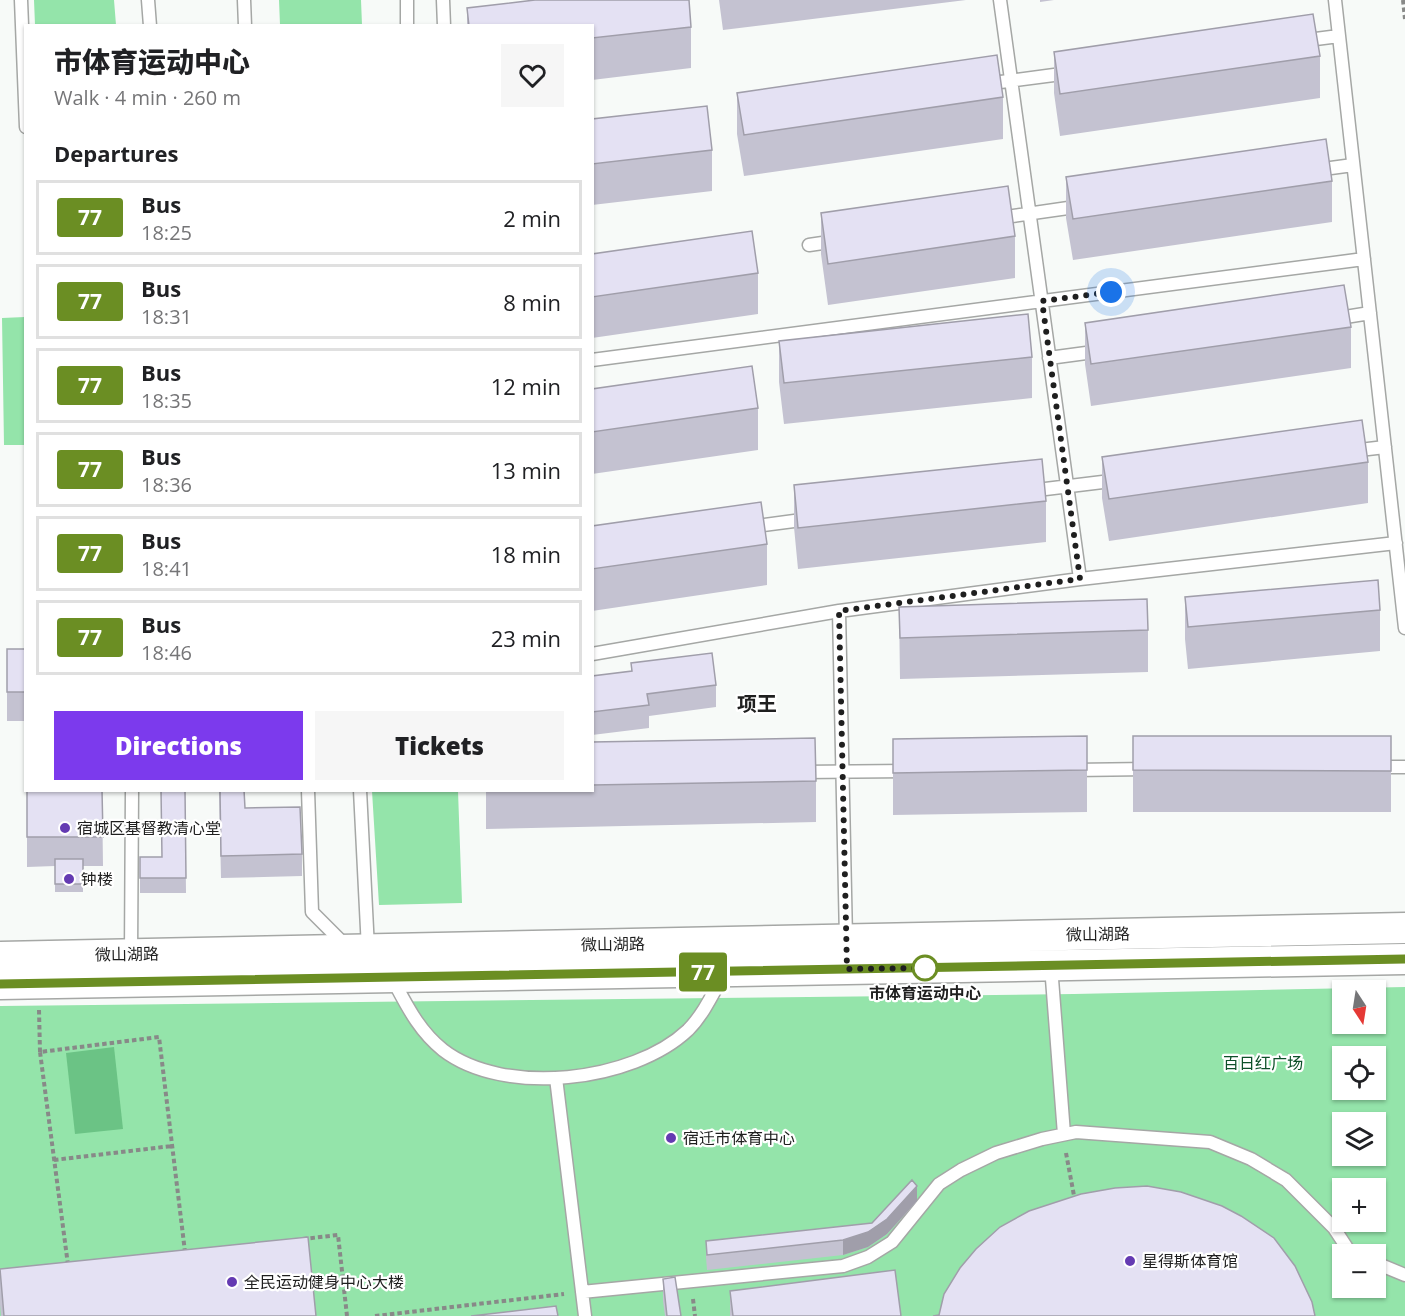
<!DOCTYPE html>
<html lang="en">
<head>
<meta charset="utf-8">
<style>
  body { margin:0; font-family:"Open Sans","Noto Sans SC",sans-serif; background:#f6f6f6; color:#202124; height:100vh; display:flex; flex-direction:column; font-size:22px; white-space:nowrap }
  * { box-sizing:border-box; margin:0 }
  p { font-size:20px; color:#757577 }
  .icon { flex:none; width:33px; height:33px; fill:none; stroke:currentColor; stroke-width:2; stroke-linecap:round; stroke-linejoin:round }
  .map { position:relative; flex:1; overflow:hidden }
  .details { position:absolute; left:24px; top:24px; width:570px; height:768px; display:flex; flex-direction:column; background:#fff; border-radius:0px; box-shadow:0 2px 4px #0004 }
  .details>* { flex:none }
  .badge { padding:0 12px; border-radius:4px; font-size:21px; line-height:39px }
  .needle { width:39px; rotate:168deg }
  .buttons { position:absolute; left:1332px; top:980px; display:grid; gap:12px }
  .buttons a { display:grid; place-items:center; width:54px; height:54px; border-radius:0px; background:#fff; box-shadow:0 2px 4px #0004; font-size:30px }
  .you { position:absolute; width:30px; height:30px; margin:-15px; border:4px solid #fff; border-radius:50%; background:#1a73e8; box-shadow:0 0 0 9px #1a73e833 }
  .map>.badge { position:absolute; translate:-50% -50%; box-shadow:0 0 0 3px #fff }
  h2 { padding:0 30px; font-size:22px; line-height:54px }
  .round { display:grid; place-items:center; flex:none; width:63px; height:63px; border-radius:0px; background:#f6f6f6 }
  .head { display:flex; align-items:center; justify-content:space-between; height:102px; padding:0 30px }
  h1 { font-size:28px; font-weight:800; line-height:45px }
  .button { display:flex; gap:12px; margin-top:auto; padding:12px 30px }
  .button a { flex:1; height:69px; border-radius:0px; background:#7c3aed; color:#fff; font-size:24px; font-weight:800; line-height:69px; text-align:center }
  .button a+a { background:#f6f6f6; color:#202124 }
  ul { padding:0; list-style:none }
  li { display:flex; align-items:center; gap:18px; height:75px; margin:0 12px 9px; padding:0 18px; border:3px solid #e0e0e0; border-radius:0px }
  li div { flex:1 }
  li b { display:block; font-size:22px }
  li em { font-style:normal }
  li .badge { min-width:66px; font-weight:700; text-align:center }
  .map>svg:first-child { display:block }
  .green { fill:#94e4aa; fill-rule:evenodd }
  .water { fill:#6bc385 }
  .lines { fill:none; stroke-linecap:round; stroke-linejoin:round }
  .service-casing { stroke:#a5a7a5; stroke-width:15 }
  .tertiary-casing { stroke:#a5a7a5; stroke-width:33 }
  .path { stroke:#888988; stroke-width:4; stroke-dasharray:4.5 3; stroke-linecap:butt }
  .service { stroke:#fff; stroke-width:12 }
  .tertiary { stroke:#fff; stroke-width:30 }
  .wall { fill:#c4c2d1 }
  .shaded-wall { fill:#a09eaa }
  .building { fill:#e4e1f3; stroke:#a09eaa; stroke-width:1.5 }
  .line-casing { stroke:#fff; stroke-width:14 }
  .line { stroke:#6b8e23; stroke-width:9 }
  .walk { stroke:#1f1f1f; stroke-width:6; stroke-dasharray:0 10.8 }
  .poi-dot { fill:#643ab2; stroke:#fff; stroke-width:2 }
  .stop-dot { fill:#fff; stroke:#6b8e23; stroke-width:3 }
  .labels { text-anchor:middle; stroke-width:4.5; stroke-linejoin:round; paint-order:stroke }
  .poi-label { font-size:16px; fill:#1f1f1f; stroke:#fff; text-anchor:start }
  .street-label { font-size:16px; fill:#1f1f1f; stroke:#fff }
  .stop-label { font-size:16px; font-weight:bold; fill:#1f1f1f; stroke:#fff }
  .park-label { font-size:16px; fill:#0d5029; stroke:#fff }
  .quarter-label { font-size:20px; font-weight:bold; fill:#1f1f1f; stroke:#fff }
</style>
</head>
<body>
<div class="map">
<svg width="1405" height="1316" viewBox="0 0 1405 1316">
  <rect width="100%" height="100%" fill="#f7faf8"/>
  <path class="green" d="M34,0H114L116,25H35Z
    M279,0H361L362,25H280Z
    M25,317V445H4L2,318Z
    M372,791H458L462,903L379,905Z
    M1405,987V1316H0V1006L1074,994ZM1342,990H1376V1023H1342ZM1342,1056H1376V1089H1342ZM1342,1122H1376V1155H1342ZM1342,1188H1376V1221H1342ZM1342,1254H1376V1287H1342Z"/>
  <path class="water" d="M114,1047L123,1129L75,1134L66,1053Z"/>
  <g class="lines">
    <defs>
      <path id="service" d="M21,0L26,127
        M148,0L150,26
        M244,0L245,26
        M407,0V26
        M443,0L444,26
        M1000,0L1080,579
        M1335,0L1405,628
        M1300,41L1339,36
        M985,84L1069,73
        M1316,170L1353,165
        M999,218L1082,206
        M809,245L836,241
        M1333,319L1370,313
        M1049,358L1101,351
        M592,360L1364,259
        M1351,451L1385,447
        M1029,491L1119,480
        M749,527L809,519
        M839,611L846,939
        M592,654L839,611L1080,579L1396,543
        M1376,767H1405
        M1073,770L1149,769
        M800,772L909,771
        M308,790L312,912L347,947
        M360,790L368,949
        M131,954L132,790
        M1051,966L1064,1134
        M393,980C407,1006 419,1031 443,1050C504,1097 633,1082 688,1030C704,1014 714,991 725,972
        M556,1078L585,1316
        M1376,1263L1405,1275
        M582,1292L843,1266L868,1257L892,1242L939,1184L961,1170L996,1153L1042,1139L1076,1132L1210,1142L1251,1159L1286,1180L1334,1228L1351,1254"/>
      <path id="tertiary" d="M0,957L1405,928
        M0,984L1405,959"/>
    </defs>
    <use href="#service" class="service-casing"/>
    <use href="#tertiary" class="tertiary-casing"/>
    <path class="path" d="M1403,0L1405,19
      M39,1010L40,1052
      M1066,1153L1075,1201
      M54,1160L172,1146
      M303,1239L338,1235L347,1316
      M68,1265L40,1052L159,1037L185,1252
      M693,1299L695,1316
      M375,1316L564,1294"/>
    <use href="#service" class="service"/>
    <use href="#tertiary" class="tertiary"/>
  </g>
  <path class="wall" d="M719,0H966L723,30Z
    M1040,0H1054L1040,2Z
    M467,8L691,27V68L592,80V26H467Z
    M1054,52L1320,56V98L1060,136L1054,93Z
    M737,93L1003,97V139L744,176L737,134Z
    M592,119L712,150V191L592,205Z
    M1066,177L1332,181V222L1073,260L1066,218Z
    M821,213L1015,236V278L828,305L821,254Z
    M592,254L758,273V314L592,338Z
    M1085,323L1351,327V368L1091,406L1085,364Z
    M779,341L1032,357V398L784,424L779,382Z
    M592,389L758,408V450L592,474Z
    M1102,457L1368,462V503L1109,541L1102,498Z
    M794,485L1046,501V542L798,569L794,527Z
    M592,526L767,544V585L592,611Z
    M1185,597L1380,610V651L1188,669L1185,639Z
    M899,607L1148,630V672L900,679Z
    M7,649H26V721H7Z
    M631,663L716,685V707L649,716V728L592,735V676L631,671Z
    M1087,736V812L893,815V739Z
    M1133,736H1391V812H1133Z
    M592,742L816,781V822L486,829V790H592Z
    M27,790H102L103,866H83V892H55V866L27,867Z
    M185,790L186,893H140V857H162Z
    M219,790H244L245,808L302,854V876L221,878Z
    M917,1201L887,1234L868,1247L843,1255L707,1270L706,1257V1241L872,1223Z
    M0,1269L316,1316H1L0,1305Z
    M663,1279L681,1316H665L663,1301Z
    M730,1291L901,1316H730Z"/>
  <path class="shaded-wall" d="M917,1186V1201L887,1234L868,1247L843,1255V1240L868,1232Z"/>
  <path class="building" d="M535,0H689L691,27L592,38V26H469L467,8Z
    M1313,14L1320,56L1060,94L1054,52Z
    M997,55L1003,97L744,135L737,93Z
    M707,106L712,150L592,164V119Z
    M1326,139L1332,181L1073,219L1066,177Z
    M1008,186L1015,236L828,264L821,213Z
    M752,231L758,273L592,297V254Z
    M1344,285L1351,327L1091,364L1085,323Z
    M1028,314L1032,357L784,383L779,341Z
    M752,366L758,408L592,432V389Z
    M1362,420L1368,462L1109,499L1102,457Z
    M1042,459L1046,501L798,528L794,485Z
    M761,502L767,544L592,569V526Z
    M1378,580L1380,610L1188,627L1185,597Z
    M1147,599L1148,630L900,638L899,607Z
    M7,649H26V692H7Z
    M712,653L716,685L647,694L649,705L592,712V676L632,671L631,663Z
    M1087,736V770L893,773V739Z
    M1133,736H1391V771L1133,770Z
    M815,738L816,781L592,785V742Z
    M27,790H102L103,837H27Z
    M161,790H185L186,878H140V857H162Z
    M220,790H244L245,808L300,807L302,854L221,856Z
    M55,859H83V884H55Z
    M912,1180L917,1186L887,1219L868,1232L843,1240L707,1255L706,1241L872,1223Z
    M1147,1186L1181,1192L1222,1206L1241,1216L1274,1238L1295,1266L1312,1302L1315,1316H933L939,1315L944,1294L960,1268L976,1249L1000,1227L1029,1211L1081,1194L1115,1188Z
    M308,1237L316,1316H4L0,1269Z
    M895,1270L901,1316H733L730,1291Z
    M675,1277L681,1316H667L663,1279Z
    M556,1306L558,1316H471Z"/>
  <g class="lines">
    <defs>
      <path id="line" d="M0,984L1405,959"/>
    </defs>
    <use href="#line" class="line-casing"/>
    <use href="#line" class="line"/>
    <path class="walk" d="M925,968L847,969L839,611L1080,579L1042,301L1111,292"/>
  </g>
  <g class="poi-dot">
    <circle cx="65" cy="828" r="6"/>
    <circle cx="69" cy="879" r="6"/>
    <circle cx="671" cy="1138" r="6"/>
    <circle cx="1130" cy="1261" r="6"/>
    <circle cx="232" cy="1282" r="6"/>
  </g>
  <circle class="stop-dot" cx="925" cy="968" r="12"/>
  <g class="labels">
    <g class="poi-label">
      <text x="77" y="834">宿城区基督教清心堂</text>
      <text x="81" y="885">钟楼</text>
      <text x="683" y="1144">宿迁市体育中心</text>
      <text x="1142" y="1267">星得斯体育馆</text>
      <text x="244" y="1288">全民运动健身中心大楼</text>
    </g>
    <g class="street-label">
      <text transform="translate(1098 934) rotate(-1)" y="6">微山湖路</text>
      <text transform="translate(613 944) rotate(-1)" y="6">微山湖路</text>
      <text transform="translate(127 954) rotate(-1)" y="6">微山湖路</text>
    </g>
    <g class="stop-label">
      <text x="925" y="999">市体育运动中心</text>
    </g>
    <g class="park-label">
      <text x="1263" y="1069">百日红广场</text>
    </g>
    <g class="quarter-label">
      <text x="757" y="711">项王</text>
    </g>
  </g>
</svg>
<div class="buttons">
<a><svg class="needle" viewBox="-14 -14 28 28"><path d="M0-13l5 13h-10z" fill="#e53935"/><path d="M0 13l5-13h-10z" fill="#757577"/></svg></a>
<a><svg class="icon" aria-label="locate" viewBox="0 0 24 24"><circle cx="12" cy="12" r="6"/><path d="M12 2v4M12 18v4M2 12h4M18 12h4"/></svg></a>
<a><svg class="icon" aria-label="layers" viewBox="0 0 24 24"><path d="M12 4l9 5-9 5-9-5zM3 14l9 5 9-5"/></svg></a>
<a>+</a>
<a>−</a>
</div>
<div class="you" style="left:1111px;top:292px"></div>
<b class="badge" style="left:703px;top:972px;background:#6b8e23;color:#fff">77</b>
<section class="details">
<div class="head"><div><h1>市体育运动中心</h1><p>Walk · 4 min · 260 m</p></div><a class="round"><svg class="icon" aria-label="heart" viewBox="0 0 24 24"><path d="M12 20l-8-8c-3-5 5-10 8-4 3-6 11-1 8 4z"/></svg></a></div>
<h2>Departures</h2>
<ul>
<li><span class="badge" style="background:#6b8e23;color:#fff">77</span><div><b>Bus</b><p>18:25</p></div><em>2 min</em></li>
<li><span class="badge" style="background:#6b8e23;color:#fff">77</span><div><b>Bus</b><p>18:31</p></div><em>8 min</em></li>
<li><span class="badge" style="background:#6b8e23;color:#fff">77</span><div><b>Bus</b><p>18:35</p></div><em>12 min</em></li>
<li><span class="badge" style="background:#6b8e23;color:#fff">77</span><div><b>Bus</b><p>18:36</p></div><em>13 min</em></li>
<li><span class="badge" style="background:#6b8e23;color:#fff">77</span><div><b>Bus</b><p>18:41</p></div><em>18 min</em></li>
<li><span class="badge" style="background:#6b8e23;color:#fff">77</span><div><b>Bus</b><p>18:46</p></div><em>23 min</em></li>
</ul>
<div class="button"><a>Directions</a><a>Tickets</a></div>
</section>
</div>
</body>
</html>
